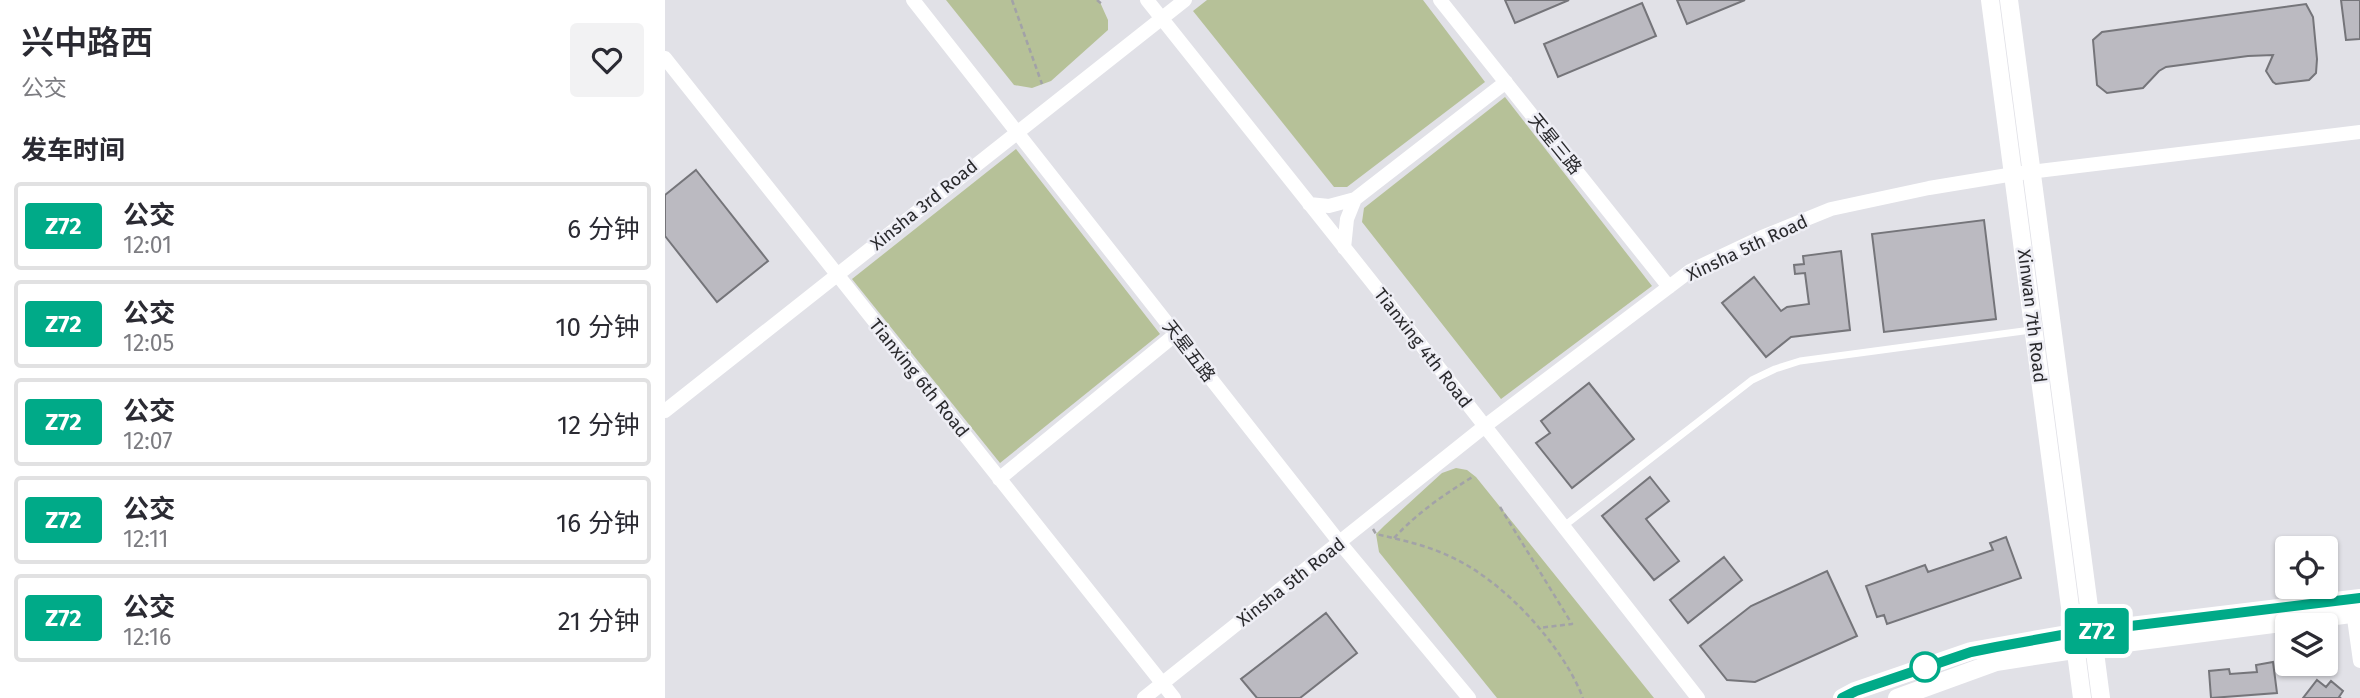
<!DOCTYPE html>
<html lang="zh">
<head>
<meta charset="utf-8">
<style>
  body { margin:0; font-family:"Fira Sans","Noto Sans SC",sans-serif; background:#f2f2f3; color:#2b2b33; height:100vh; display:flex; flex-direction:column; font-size:26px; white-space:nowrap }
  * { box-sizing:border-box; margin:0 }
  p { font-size:23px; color:#7c7c81 }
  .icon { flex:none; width:38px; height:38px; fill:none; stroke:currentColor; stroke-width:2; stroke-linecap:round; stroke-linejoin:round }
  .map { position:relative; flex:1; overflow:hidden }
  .panel { display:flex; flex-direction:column; background:#fff; width:665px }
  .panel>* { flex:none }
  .badge { padding:0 14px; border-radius:5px; font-size:24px; line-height:46px }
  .buttons { position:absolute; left:1610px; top:536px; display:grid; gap:14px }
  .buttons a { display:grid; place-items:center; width:63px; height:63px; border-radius:7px; background:#fff; box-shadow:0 2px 5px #0004; font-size:35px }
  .map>.badge { position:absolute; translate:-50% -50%; box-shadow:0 0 0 4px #fff }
  h2 { padding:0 21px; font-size:26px; line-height:63px }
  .round { display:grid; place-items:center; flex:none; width:74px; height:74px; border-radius:7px; background:#f2f2f3 }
  .summary { display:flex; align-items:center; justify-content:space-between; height:119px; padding:0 21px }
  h1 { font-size:33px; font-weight:600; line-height:52px }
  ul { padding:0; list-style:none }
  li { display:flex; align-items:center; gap:21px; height:88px; margin:0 14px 10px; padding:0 7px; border:4px solid #e1e1e2; border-radius:7px }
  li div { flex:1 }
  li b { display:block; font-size:26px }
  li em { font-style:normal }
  li .badge { min-width:77px; font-weight:700; text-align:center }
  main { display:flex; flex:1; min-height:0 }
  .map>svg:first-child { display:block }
  .green { fill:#b6c198 }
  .building { fill:#bbbac1; stroke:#75757a; stroke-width:2 }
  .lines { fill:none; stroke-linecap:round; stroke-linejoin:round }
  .path { stroke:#a2a2a7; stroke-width:2.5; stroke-dasharray:5 3.5; stroke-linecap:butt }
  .service { stroke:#fff; stroke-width:7 }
  .minor { stroke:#fff; stroke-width:14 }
  .tertiary { stroke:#fff; stroke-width:18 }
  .line-casing { stroke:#fff; stroke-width:16 }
  .line { stroke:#0a8; stroke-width:10 }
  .stop-dot { fill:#fff; stroke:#0a8; stroke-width:3.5 }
  .labels { text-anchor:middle; stroke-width:5; stroke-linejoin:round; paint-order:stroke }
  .street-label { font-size:18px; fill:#29292c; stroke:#eeeef5 }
</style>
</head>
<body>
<main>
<section class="panel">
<div class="summary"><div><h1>兴中路西</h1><p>公交</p></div><a class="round"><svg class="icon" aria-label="heart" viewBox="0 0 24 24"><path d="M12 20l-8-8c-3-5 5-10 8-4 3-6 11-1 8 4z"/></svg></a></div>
<h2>发车时间</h2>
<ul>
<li><span class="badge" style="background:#0a8;color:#fff">Z72</span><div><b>公交</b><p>12:01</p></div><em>6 分钟</em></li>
<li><span class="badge" style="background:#0a8;color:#fff">Z72</span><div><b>公交</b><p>12:05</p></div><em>10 分钟</em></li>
<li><span class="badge" style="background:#0a8;color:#fff">Z72</span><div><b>公交</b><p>12:07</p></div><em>12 分钟</em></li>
<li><span class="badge" style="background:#0a8;color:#fff">Z72</span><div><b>公交</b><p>12:11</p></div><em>16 分钟</em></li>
<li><span class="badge" style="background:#0a8;color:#fff">Z72</span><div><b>公交</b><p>12:16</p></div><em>21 分钟</em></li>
</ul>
</section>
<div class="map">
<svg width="1695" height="698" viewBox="0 0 1695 698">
  <rect width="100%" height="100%" fill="#e1e1e7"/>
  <path class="green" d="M281,0H434L443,20V30L386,81L367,88L349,85Z
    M542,0H758L820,82L682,187H669L528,11Z
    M840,97L987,286L836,399L697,222L699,208Z
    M351,149L495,334L335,463L187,279Z
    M791,468L802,470L811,477L989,698H832L714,552L711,534L719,526L777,473Z"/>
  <path class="building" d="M840,0H904L850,23Z
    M1012,0H1080L1022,24Z
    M1676,0H1695V39L1681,40Z
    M977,3L991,36L893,77L879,44Z
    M1641,4L1648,17L1652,59L1651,73L1644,80L1611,84L1608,82L1601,71L1608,55L1583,56L1501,67L1494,71L1478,88L1442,93L1432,85L1428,40L1437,32Z
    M31,170L103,261L52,302L0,236V195Z
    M1319,220L1331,319L1219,332L1207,234Z
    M1176,251L1185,330L1126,337L1101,357L1057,303L1089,277L1116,311L1122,307L1144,304L1140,273L1130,274L1129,265L1139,264L1138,256Z
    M924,383L969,439L907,488L871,443L885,433L876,421Z
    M985,477L1004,501L981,519L1014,561L989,580L937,516Z
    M1341,537L1356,578L1222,624L1219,615L1212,617L1201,586L1260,565L1263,572L1328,550L1325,543Z
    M1059,557L1077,580L1023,623L1005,600Z
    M1162,571L1192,636L1090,682L1062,680L1035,646L1086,606Z
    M661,613L692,653L635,698H592L576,679Z
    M1608,662L1612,693L1546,698L1544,671L1564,669L1565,674L1592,672L1591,665Z
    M1652,680L1661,687L1666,681L1678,691L1674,697L1676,698H1638Z"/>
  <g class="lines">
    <path class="path" d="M347,0L377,84
      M432,0L438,5
      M835,507L907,624L873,628
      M708,529L711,534C736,540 761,545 784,556C837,579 897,644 918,698
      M729,538C753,512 780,494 809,476"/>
    <path class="service" d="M899,526L1087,380L1110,369L1135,361L1366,330"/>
    <path class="minor" d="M248,0L675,543L804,698
      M482,0L706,281L1033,698
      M775,0L1004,287
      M0,58L509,698
      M690,199L841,82
      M644,204L664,206L690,199L682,219L679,248
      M0,411L520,0
      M334,479L511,334
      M1687,604L1695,661
      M479,698L820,426L1025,271L1097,237L1166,209L1264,188L1349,174L1695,132"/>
    <path class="tertiary" d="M1325,0L1417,698
      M1344,0L1436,698
      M1177,698L1190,691L1306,651L1408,633L1695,598
      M1232,698L1331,662L1429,647L1695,613"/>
  </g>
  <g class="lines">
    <defs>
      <path id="line" d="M1177,698L1191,691L1306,652L1331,647L1408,633L1695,598"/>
    </defs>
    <use href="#line" class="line-casing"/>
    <use href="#line" class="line"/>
  </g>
  <circle class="stop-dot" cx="1260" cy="667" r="14"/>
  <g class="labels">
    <g class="street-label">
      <text transform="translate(890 144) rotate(51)" y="6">天星三路</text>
      <text transform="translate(259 205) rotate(-39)" y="6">Xinsha 3rd Road</text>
      <text transform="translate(1082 248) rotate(-25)" y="6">Xinsha 5th Road</text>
      <text transform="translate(1367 316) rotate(83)" y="6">Xinwan 7th Road</text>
      <text transform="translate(758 348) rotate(52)" y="6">Tianxing 4th Road</text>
      <text transform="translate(524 351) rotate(52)" y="6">天星五路</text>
      <text transform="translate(254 378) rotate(51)" y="6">Tianxing 6th Road</text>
      <text transform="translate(626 582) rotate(-38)" y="6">Xinsha 5th Road</text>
    </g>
  </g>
</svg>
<div class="buttons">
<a><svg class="icon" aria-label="locate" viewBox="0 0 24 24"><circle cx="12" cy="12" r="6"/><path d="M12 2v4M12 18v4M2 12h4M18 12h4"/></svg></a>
<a><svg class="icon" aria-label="layers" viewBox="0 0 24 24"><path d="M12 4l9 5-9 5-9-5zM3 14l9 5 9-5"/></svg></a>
</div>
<b class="badge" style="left:1432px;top:631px;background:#0a8;color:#fff">Z72</b>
</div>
</main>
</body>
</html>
